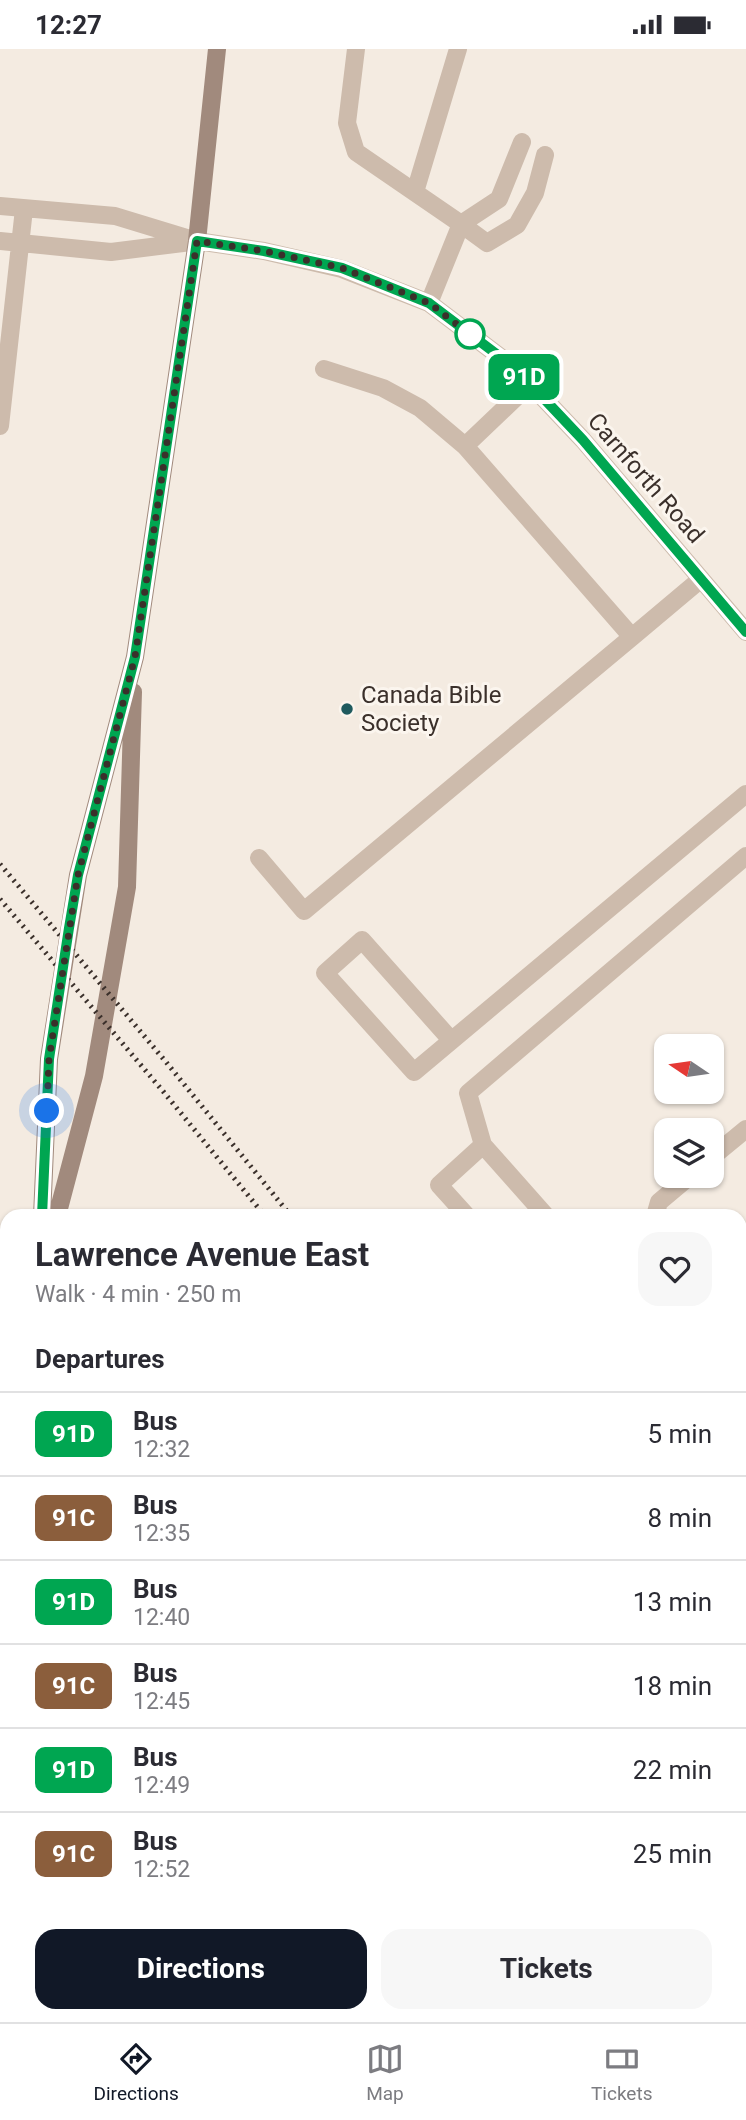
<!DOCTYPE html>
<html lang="en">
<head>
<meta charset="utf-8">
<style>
  body { margin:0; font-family:Roboto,sans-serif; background:#f7f7f7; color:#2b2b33; height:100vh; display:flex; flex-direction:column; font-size:26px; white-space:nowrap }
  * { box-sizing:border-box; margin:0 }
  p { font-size:23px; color:#7c7c81 }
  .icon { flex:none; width:38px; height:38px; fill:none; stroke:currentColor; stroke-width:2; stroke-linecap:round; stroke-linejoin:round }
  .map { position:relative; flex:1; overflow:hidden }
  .sheet { position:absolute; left:0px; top:1160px; width:747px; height:814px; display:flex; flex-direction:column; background:#fff; border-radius:21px 21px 0 0; box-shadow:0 2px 5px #0004 }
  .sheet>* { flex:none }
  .badge { padding:0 14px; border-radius:10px; font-size:24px; line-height:46px }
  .needle { width:46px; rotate:283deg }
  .fabs { position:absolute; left:654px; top:985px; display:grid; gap:14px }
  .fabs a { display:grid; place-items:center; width:70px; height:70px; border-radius:14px; background:#fff; box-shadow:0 2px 5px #0004; font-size:35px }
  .you { position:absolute; width:35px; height:35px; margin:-18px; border:5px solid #fff; border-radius:50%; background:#1a73e8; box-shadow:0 0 0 10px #1a73e833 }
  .map>.badge { position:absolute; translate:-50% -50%; box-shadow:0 0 0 4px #fff }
  h2 { padding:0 35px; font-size:26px; line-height:63px }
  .round { display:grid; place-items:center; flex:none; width:74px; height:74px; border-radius:21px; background:#f7f7f7 }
  .headline { display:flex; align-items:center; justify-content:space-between; height:119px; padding:0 35px }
  h1 { font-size:33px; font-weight:700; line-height:52px }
  .action { display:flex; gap:14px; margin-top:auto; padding:14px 35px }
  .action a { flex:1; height:80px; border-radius:21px; background:#111827; color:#fff; font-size:28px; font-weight:700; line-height:80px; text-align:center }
  .action a+a { background:#f7f7f7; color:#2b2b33 }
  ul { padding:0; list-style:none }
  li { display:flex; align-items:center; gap:21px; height:84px; padding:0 35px; border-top:2px solid #e1e1e2 }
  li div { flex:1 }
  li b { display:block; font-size:26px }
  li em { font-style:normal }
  li .badge { min-width:77px; font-weight:700; text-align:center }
  .status { display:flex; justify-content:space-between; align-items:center; height:49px; padding:0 35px; background:#fff; direction:ltr }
  .status svg { height:19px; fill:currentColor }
  .tabs { display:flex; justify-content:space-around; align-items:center; height:98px; border-top:2px solid #e1e1e2; background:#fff; font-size:19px; color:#7c7c81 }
  .tabs a { display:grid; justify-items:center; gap:4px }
  .tabs .selected { color:#111827 }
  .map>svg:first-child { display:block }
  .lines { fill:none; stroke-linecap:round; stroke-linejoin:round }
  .service { stroke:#cdbbac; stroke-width:18 }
  .minor { stroke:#cdbbac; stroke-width:18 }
  .secondary { stroke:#a18a7d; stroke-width:18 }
  .rail { stroke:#3b302b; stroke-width:5; stroke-dasharray:2 5; stroke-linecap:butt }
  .line-casing { stroke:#fff; stroke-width:16 }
  .line { stroke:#00a651; stroke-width:10 }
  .walk { stroke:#3b302b; stroke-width:7; stroke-dasharray:0 12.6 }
  .stop-dot { fill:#fff; stroke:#00a651; stroke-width:3.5 }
  .poi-dot { fill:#1f5a5e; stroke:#fbf5ee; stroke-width:2.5 }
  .labels { text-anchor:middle; stroke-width:6; stroke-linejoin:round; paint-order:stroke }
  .street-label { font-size:24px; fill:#3b302b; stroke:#fbf5ee }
  .poi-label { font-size:24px; fill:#3b302b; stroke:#fbf5ee; text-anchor:start }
</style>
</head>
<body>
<div class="status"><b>12:27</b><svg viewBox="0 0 49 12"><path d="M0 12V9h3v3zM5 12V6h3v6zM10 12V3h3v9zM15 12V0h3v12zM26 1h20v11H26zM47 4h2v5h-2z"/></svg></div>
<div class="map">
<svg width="746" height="1973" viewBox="0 0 746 1973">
  <rect width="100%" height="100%" fill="#f4ebe1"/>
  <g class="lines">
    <path class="service" d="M356,0L347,74L356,103L461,175L429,254
      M522,93L499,150L461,175L487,194L517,176L535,144L545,106
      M415,143L458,0
      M0,157L115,167L197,192
      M0,192L111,203L191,193
      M324,320L383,339L420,359L465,397
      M0,377L24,160
      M632,588L701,530
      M259,809L304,862L632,588L465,397L530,335
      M451,991L362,891L325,924L414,1023L746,745
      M712,1108L746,1080
      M467,1167L439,1136L483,1096
      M546,1167L483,1096L468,1044L746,807
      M655,1167L659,1153L690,1127
      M740,1243L746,1241
      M740,1304L746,1299
      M740,1407L746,1414
      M655,1967L660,1973
      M457,1973L464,1967"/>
    <path class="minor" d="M197,192L264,202L342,220L429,254L515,319L583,391L746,583"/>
    <path class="secondary" d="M42,1167L49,1010L78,826L135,608L197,192L217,0
      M57,1167L94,1027L127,838L133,643
      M0,1533L7,1481"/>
    <path class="rail" d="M0,815L166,1013L291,1167
      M0,850L162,1041L265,1167
      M740,1719L746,1726
      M740,1752L746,1759"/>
  </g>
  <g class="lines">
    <defs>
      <path id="line" d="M42,1167L49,1010L69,879L78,826L135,608L197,192L264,202L342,219L429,254L515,319L583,391L746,583"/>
    </defs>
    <use href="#line" class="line-casing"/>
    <use href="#line" class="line"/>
    <path class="walk" d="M47,1062L49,1010L78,826L135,608L197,192L264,202L342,219L429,254L472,287L470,285"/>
  </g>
  <circle class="stop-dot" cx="470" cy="285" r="14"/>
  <circle class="poi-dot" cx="347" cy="660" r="7"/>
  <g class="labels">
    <g class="street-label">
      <text transform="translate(646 429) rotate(49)" y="8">Carnforth Road</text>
    </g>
    <g class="poi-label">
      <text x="361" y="654">Canada Bible<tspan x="361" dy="28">Society</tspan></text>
    </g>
  </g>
</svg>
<div class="fabs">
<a><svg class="needle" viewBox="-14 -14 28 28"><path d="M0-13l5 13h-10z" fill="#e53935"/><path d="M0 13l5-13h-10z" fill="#7c7c81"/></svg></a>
<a><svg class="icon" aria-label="layers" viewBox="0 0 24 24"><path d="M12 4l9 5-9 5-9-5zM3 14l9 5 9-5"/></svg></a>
</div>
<div class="you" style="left:47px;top:1062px"></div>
<b class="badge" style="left:524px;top:328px;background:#00a651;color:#fff">91D</b>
<section class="sheet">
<div class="headline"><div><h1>Lawrence Avenue East</h1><p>Walk · 4 min · 250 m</p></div><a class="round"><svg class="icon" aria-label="heart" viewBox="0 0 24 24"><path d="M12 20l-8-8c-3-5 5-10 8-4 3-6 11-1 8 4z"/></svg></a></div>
<h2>Departures</h2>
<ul>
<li><span class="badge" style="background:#00a651;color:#fff">91D</span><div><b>Bus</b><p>12:32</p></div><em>5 min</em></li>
<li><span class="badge" style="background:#8b5e3c;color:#fff">91C</span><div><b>Bus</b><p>12:35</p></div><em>8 min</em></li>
<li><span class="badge" style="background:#00a651;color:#fff">91D</span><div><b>Bus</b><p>12:40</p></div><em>13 min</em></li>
<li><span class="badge" style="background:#8b5e3c;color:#fff">91C</span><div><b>Bus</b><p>12:45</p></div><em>18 min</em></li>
<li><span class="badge" style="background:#00a651;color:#fff">91D</span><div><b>Bus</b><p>12:49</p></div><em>22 min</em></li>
<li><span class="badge" style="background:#8b5e3c;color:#fff">91C</span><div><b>Bus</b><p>12:52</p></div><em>25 min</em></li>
</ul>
<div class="action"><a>Directions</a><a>Tickets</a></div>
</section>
</div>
<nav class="tabs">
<a class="selected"><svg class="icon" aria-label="directions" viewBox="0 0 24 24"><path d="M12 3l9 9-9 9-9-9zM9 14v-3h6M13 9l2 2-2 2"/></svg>Directions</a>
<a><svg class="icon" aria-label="map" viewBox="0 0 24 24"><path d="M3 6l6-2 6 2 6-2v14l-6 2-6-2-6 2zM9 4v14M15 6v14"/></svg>Map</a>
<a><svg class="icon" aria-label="tickets" viewBox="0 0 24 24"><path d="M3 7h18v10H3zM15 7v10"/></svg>Tickets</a>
</nav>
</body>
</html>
